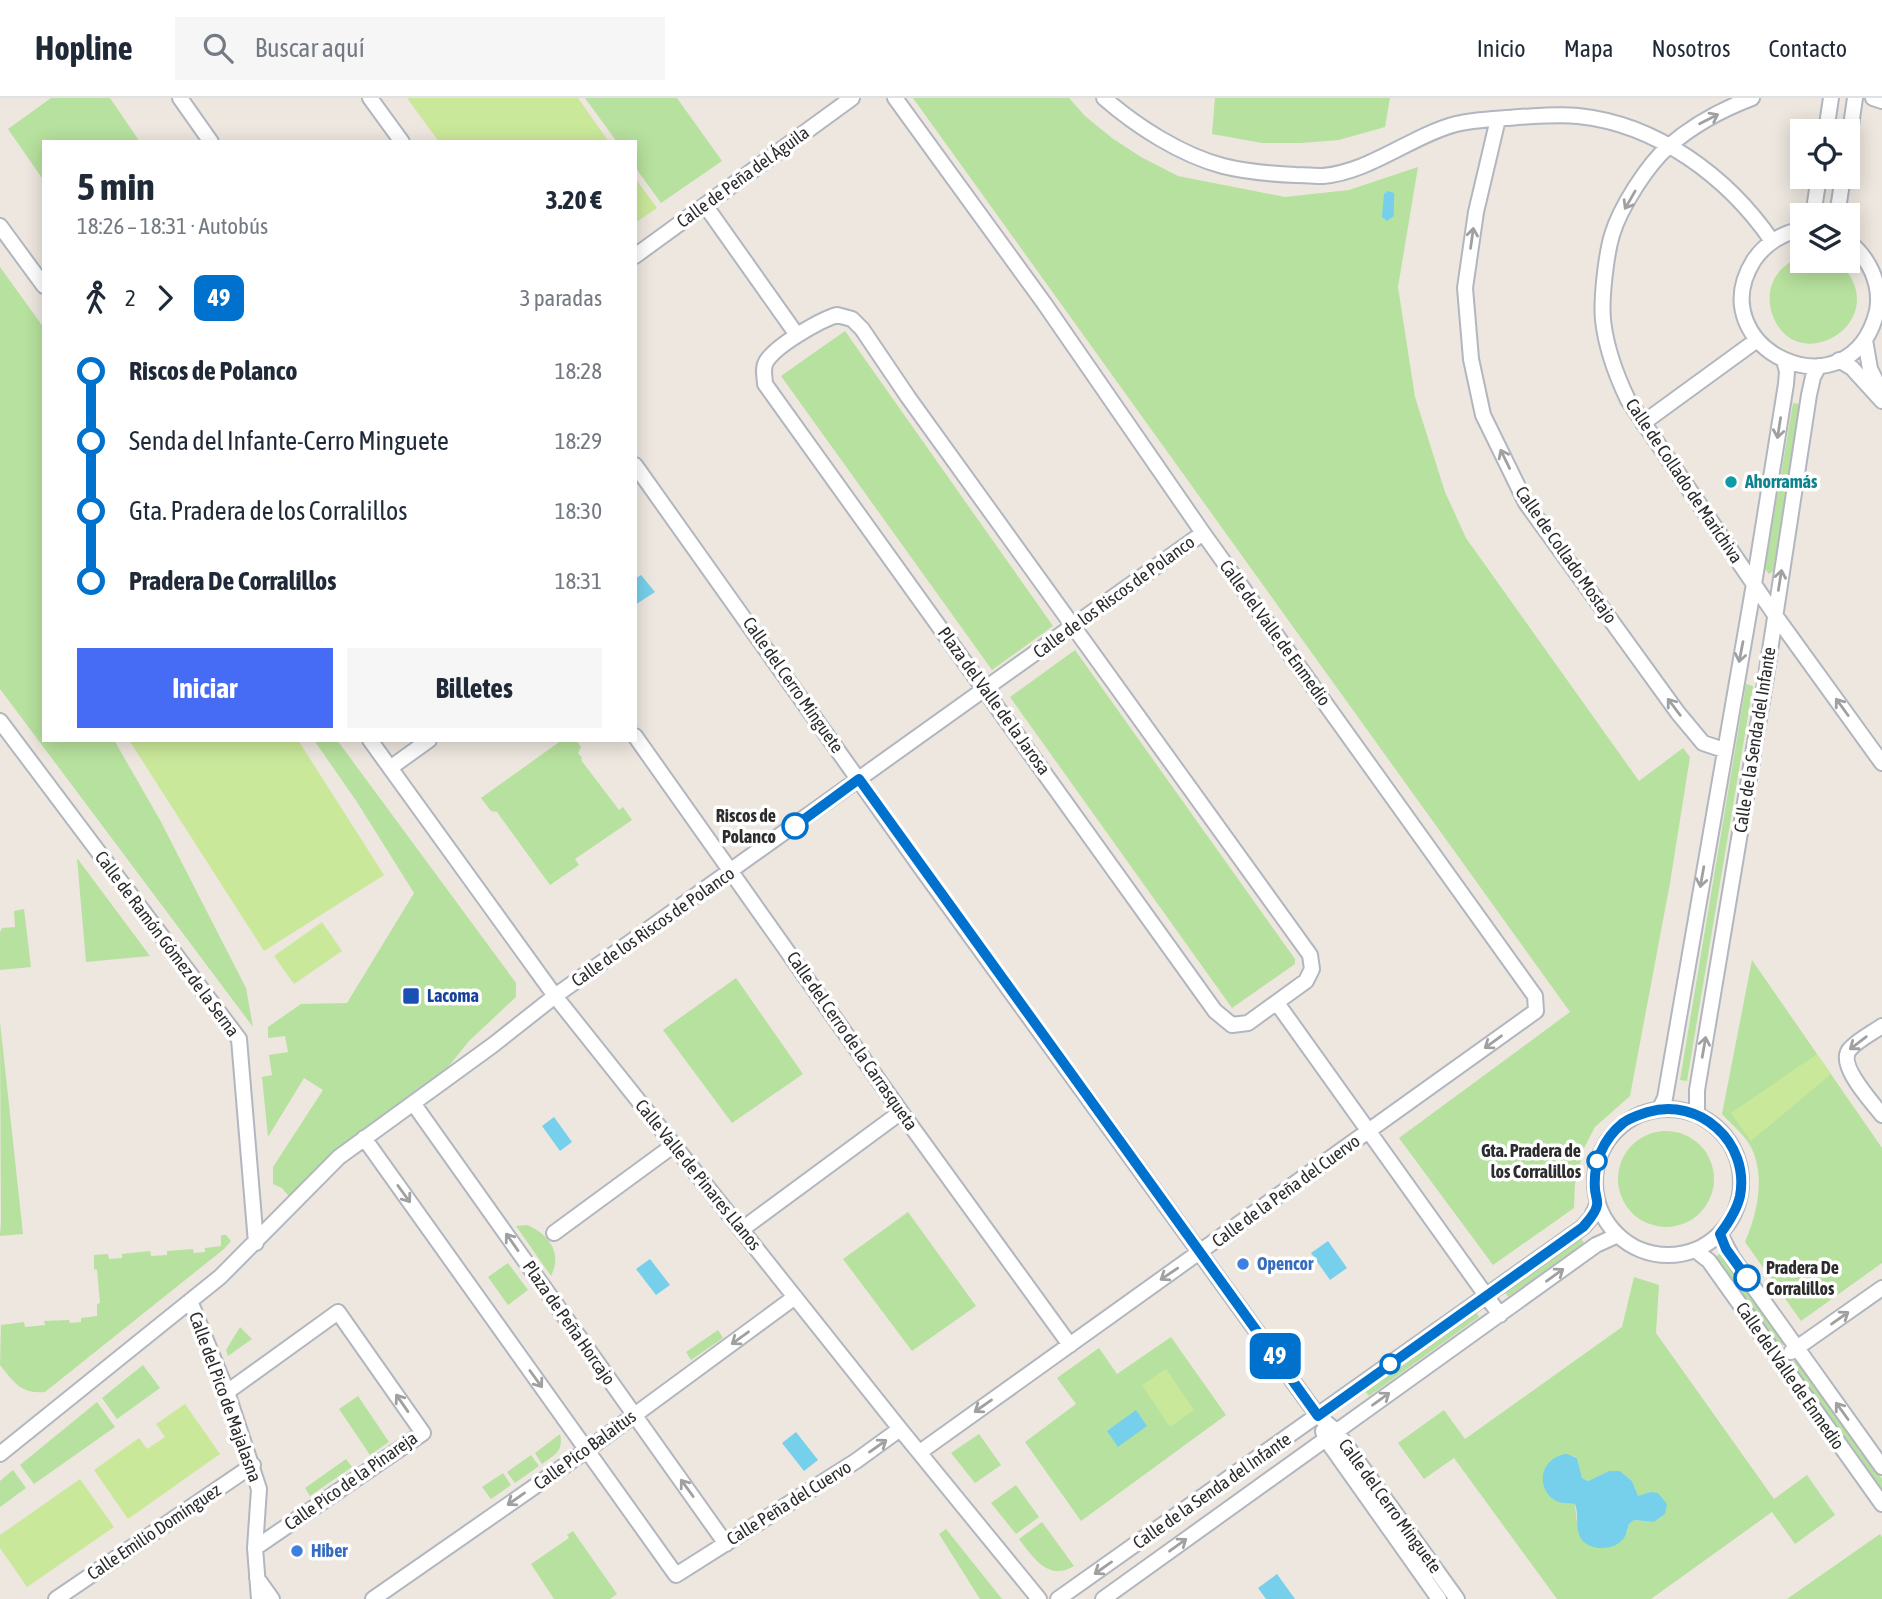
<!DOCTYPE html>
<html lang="es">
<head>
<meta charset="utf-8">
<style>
  body { margin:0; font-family:"Asap Condensed",sans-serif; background:#f6f6f7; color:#1f2937; height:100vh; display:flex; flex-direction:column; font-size:26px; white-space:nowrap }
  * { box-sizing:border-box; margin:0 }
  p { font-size:23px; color:#747a83 }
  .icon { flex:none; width:38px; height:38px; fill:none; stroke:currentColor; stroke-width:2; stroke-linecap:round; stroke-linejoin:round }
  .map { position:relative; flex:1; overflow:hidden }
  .side { position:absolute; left:42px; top:42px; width:595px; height:602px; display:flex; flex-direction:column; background:#fff; border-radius:0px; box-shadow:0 4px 18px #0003 }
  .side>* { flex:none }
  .badge { padding:0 14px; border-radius:10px; font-size:24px; line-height:46px }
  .buttons { position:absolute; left:1790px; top:21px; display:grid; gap:14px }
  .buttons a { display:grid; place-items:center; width:70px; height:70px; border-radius:0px; background:#fff; box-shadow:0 4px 18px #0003; font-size:35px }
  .map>.badge { position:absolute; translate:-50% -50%; box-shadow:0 0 0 4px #fff }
  .legs { display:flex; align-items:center; gap:10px; height:77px; padding:0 35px; font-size:23px }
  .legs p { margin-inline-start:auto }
  .summary { display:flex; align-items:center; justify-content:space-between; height:119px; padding:0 35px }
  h1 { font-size:38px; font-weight:700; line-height:52px }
  .primary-button { display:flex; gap:14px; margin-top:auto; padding:14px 35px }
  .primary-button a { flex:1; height:80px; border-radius:0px; background:#466bf4; color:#fff; font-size:28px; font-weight:700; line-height:80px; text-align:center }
  .primary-button a+a { background:#f6f6f7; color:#1f2937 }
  ul { padding:0 35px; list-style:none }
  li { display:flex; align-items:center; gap:24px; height:70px; font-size:26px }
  li i { display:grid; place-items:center; width:10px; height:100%; margin:0 9px; background:currentColor }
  li i::after { content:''; width:18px; height:18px; margin:-9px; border:5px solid; border-radius:50%; background:#fff }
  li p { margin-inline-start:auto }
  li:first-child i { background:linear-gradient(#0000 50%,currentColor 0) }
  li:last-child i { background:linear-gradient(currentColor 50%,#0000 0) }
  header { display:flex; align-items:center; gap:42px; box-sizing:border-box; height:98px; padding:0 35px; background:#fff; border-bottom:2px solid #e0e1e3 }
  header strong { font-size:33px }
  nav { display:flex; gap:38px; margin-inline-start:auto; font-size:24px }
  .search { width:490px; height:63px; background:#f6f6f7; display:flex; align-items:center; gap:18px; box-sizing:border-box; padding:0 24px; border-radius:0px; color:#747a83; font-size:26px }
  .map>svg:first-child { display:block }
  .green { fill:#b7e19e; fill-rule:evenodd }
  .pitch { fill:#cae89a }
  .water { fill:#77d0eb }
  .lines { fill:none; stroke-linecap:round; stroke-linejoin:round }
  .street-casing { stroke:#b2b6bf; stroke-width:18 }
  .street { stroke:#fff; stroke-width:14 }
  .oneway { stroke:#a0a0a0 }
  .line-1-casing { stroke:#fff; stroke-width:16 }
  .line-1 { stroke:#0072ce; stroke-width:10 }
  .culture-dot { fill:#0f9aa8; stroke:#fff; stroke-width:2.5 }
  .stop-1-dot { fill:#fff; stroke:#0072ce; stroke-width:3.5 }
  .transit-dot { fill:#1a4fb4; stroke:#fff; stroke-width:2.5 }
  .shop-dot { fill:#3f7fe0; stroke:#fff; stroke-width:2.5 }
  .labels { text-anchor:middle; stroke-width:7; stroke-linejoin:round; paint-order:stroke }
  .street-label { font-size:18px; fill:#2c2c2c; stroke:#fff }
  .culture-label { font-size:18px; font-weight:bold; fill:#0d838f; stroke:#fff; text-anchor:start }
  .stop-label { font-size:18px; font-weight:bold; fill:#2c2c2c; stroke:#fff; text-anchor:end }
  .transit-label { font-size:18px; font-weight:bold; fill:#164399; stroke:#fff; text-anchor:start }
  .shop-label { font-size:18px; font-weight:bold; fill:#366cbe; stroke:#fff; text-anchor:start }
</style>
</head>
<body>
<header>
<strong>Hopline</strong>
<div class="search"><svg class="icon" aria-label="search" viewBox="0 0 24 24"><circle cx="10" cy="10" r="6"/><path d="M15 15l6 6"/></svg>Buscar aquí</div>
<nav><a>Inicio</a><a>Mapa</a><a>Nosotros</a><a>Contacto</a></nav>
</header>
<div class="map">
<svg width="1882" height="1501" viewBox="0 0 1882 1501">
  <rect width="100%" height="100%" fill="#ede7df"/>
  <path class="green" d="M51,0H110L140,44H44V83L8,31Z
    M585,0H677L722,63L661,105L635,69V44H617Z
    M913,0H1069L1085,18L1112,40L1141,59L1178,78L1285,99L1349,92L1418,69L1398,189L1415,299L1445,394L1466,440L1639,683L1683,650L1690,659L1670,785L1630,998L1595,1029L1584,1050L1575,1086L1574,1110L1493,1167L1399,1040L1570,914Z
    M1215,0H1390L1385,29L1339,42L1301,45H1262L1212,36Z
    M1802,159V163C1812,163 1827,160 1835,163C1841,165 1847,173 1850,178C1882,231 1795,277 1773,218C1763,192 1776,167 1802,159Z
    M0,169L44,230V642H114L160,722L246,890L253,929L0,591Z
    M845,233L1053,528L992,572L781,278Z
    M1793,305L1800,306L1773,473L1769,476L1765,471Z
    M1075,552L1295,861V866L1232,910L1010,599Z
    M1746,586L1753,588L1687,983L1680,982Z
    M314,642H337L516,885V899L469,943L440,979L292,1102L282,1090L273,1086V1069L323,992L304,980L268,1039L262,979L272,977L269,957L288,954L285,938L268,940V929L301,906L347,905L414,795L357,704Z
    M562,642H576L581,649L578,655L582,660L581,662L619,712L623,709L632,722L575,761L579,767L550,787L497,714L491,713L481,700Z
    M77,760L150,858L86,864Z
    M24,811L31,869L0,872V834L2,830L15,829L14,813Z
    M1752,862L1882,1050V1165L1801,1223L1745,1144C1757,1116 1766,1079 1751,1049C1745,1037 1731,1026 1722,1016Z
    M736,880L803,976L732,1025L663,932Z
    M0,924L23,1136L0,1138L1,1124Z
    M1618 1081a48 48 0 1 1 96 0a48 48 0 1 1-96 0Z
    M908,1114L976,1208L912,1253L843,1161Z
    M527,1127C548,1136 563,1154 551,1178L516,1128Z
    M221,1137H226L231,1143L224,1151L45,1294C20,1296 14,1284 0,1267L1,1227L24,1224L25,1229L45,1227L44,1223L69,1222L70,1225L81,1224V1220L97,1218V1206L100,1205L97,1172L94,1171V1157L108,1156L109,1161L122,1160V1156L150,1153L151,1158L167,1157V1153L193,1151L194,1155L205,1154V1150L221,1148Z
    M1581,1140L1584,1145L1508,1199L1505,1194Z
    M1721,1154L1787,1246L1780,1248L1775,1245L1715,1160Z
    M508,1165L528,1192L508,1207L488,1179Z
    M1634,1179L1659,1187L1656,1235L1774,1401L1807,1377L1835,1417L1795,1446L1772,1414L1651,1501H1557L1454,1360L1424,1381L1398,1345L1444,1312L1465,1341L1622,1229ZM1574,1358L1577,1360L1582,1380L1588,1383L1609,1373H1620L1632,1383L1638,1399L1650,1394L1665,1416L1654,1424L1634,1422L1629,1426L1627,1435L1577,1425L1575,1406C1560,1405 1551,1403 1545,1388Z
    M1476,1214L1479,1219L1369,1298L1365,1293Z
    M240,1229L252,1241L228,1258L226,1252Z
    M718,1232L723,1240L691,1262L686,1254Z
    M1171,1239L1226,1317L1081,1423L1025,1344L1076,1306L1057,1280L1099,1250L1117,1276Z
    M1797,1262L1882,1381V1394L1788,1266Z
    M143,1267L160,1290L117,1321L102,1300Z
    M358,1298L389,1344L370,1357L339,1311Z
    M97,1304L115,1329L34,1386L20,1367Z
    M560,1336C564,1353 555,1357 542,1366L535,1355Z
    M979,1336L1001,1367L975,1385L951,1355Z
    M531,1357L539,1368L515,1385L507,1374Z
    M346,1361L352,1369L310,1398L305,1390Z
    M13,1372L26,1390L0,1409V1383Z
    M503,1375L511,1387L491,1401L482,1389Z
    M1016,1387L1039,1419L1016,1436L991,1405Z
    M1042,1424L1074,1468C1048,1484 1033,1459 1019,1441Z
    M946,1431L1002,1501H980L939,1436Z
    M573,1433L617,1496L610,1501H554L531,1466L569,1440L567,1437Z
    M1880,1436L1882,1439V1501H1787Z"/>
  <path class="pitch" d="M407,0H578L609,44H439Z
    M635,80L657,110L635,125Z
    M129,642H298L384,777L264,853Z
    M322,824L342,853L294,886L274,858Z
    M1817,956L1831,976L1751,1043L1731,1015Z
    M1166,1271L1194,1312L1170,1329L1142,1287Z
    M185,1306L220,1356L128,1421L94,1372L139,1340L147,1351L165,1339L156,1326Z
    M80,1381L114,1429L27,1489L0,1450V1437Z"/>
  <path class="water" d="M1388,93L1394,95C1395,96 1393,113 1394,118L1387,123L1382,119L1384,96Z
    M641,477L655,494L635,507V481Z
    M554,1019L572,1044L560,1053L542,1028Z
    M1328,1143L1347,1170L1330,1182L1311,1155Z
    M650,1161L670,1187L656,1197L636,1171Z
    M1136,1312L1147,1328L1118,1349L1107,1333Z
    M796,1334L818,1362L804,1373L782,1345Z
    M1567,1356L1577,1360L1582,1380L1588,1383L1609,1373H1620L1632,1383L1638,1398L1650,1394L1658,1395L1667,1406L1665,1416L1654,1424L1634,1422L1629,1426C1627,1433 1626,1440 1619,1445C1608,1453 1587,1452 1580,1439C1575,1428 1579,1416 1575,1406C1568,1405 1559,1406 1553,1401C1534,1386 1543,1358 1567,1356Z
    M1277,1476L1295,1501H1266L1258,1490Z"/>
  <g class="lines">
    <defs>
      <path id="street" d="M180,0L211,44
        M370,0L402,44
        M895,0L1044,205L1203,435L1535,898L1536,913L920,1354
        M1104,0C1136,28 1181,57 1223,68C1247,74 1272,76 1296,77C1305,77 1314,78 1323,78C1370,74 1411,38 1456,26C1476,21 1499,21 1519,19C1538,18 1559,16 1578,18C1657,26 1728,79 1772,143
        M1752,0C1723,11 1692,28 1669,48C1647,67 1620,110 1612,137C1606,157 1601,201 1603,222C1606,250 1616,277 1628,302L1775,517L1882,665
        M1873,0L1882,3
        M1498,21L1476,114L1465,190L1471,261L1483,317L1526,405L1678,615L1703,645L1724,652
        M1826,33L1831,0
        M1848,48L1855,0
        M705,107L797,237
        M1813,117L1819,79
        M1837,117L1843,79
        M0,128L44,188
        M1802,132C1783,134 1765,146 1754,162C1698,251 1850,322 1877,213C1882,185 1868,159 1848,143
        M635,158L852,0
        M837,217L852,221L862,231L908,299L1310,857L1312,871L1306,883L1248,925L1232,927L1215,913L765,286C765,279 762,271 766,264C775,248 820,222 837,217Z
        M1865,242L1870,271L1882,295
        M1839,262L1852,270L1882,303
        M1643,325L1757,242
        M635,367L919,767L1318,1318L1336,1333L1457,1501
        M0,623L239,941L256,1145
        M635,638L901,1014L1070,1247
        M370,642L555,898L900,1331L1039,1501
        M390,670L429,642
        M1277,905L1500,1217
        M1882,928C1872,935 1858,942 1850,951C1836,966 1872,1004 1882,1017
        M413,1005L726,1446
        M1660,1010L1665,1000L1754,486L1786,286L1787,273L1784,263
        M1595 1084a73 73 0 1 1 146 0a73 73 0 1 1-146 0Z
        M1697,1016V992L1765,585L1809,297L1813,279L1819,268
        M364,1040L676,1477L856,1363L900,1331
        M741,1132L901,1014
        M554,1135L674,1047
        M1720,1136L1732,1159L1882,1369
        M1695,1152L1709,1163L1882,1406
        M190,1203L227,1294L259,1391L255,1450L259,1501
        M1791,1254L1882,1190
        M227,1294L338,1214L423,1335L255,1450
        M1323,1333L1325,1340L1439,1501
        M0,1356L220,1179L339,1059L493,947L555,898L1203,435
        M257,1480L272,1501
        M56,1501L253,1367
        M373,1501L587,1352L795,1199
        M1058,1501L1583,1129L1591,1120L1597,1107
        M1103,1501L1596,1147L1618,1137"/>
    </defs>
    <use href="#street" class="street-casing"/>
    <use href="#street" class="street"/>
  </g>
  <defs><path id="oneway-shaft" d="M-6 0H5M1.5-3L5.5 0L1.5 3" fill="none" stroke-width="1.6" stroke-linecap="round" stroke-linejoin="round" transform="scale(1.75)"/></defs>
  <g class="oneway">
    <use href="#oneway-shaft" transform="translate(1709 21) rotate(-27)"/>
    <use href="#oneway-shaft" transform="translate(1630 102) rotate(120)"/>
    <use href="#oneway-shaft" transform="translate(1472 140) rotate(-82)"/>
    <use href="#oneway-shaft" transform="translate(1779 330) rotate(99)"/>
    <use href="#oneway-shaft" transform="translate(1505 361) rotate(-116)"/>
    <use href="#oneway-shaft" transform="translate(1780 482) rotate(-81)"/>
    <use href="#oneway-shaft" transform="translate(1741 554) rotate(101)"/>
    <use href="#oneway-shaft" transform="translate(1674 609) rotate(-127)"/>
    <use href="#oneway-shaft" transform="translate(1842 609) rotate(-126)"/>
    <use href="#oneway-shaft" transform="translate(1702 779) rotate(100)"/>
    <use href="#oneway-shaft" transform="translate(1493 944) rotate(144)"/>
    <use href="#oneway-shaft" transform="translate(1858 945) rotate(143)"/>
    <use href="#oneway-shaft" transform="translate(1704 949) rotate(-80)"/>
    <use href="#oneway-shaft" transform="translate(404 1096) rotate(54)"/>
    <use href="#oneway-shaft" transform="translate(512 1144) rotate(-125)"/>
    <use href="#oneway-shaft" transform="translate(1169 1176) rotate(146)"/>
    <use href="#oneway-shaft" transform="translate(1555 1177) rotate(-36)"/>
    <use href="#oneway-shaft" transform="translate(1840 1220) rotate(-35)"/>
    <use href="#oneway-shaft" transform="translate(740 1240) rotate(144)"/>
    <use href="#oneway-shaft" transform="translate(536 1281) rotate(54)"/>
    <use href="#oneway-shaft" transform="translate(1381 1301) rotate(-36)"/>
    <use href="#oneway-shaft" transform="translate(402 1305) rotate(-125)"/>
    <use href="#oneway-shaft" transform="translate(983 1308) rotate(145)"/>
    <use href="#oneway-shaft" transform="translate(1842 1313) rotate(-126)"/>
    <use href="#oneway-shaft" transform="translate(878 1348) rotate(-35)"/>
    <use href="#oneway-shaft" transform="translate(687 1390) rotate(-126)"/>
    <use href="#oneway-shaft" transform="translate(516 1401) rotate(145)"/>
    <use href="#oneway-shaft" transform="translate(1178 1447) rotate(-36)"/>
    <use href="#oneway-shaft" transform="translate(1103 1470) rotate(145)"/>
  </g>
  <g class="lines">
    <defs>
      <path id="line-1" d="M795,728L859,681L1318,1318L1583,1129C1588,1123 1596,1115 1597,1107C1598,1102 1595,1096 1595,1091C1593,1065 1603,1041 1623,1025C1631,1019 1639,1017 1648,1014C1699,999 1750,1044 1740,1098C1737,1112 1729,1124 1720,1136L1726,1151L1747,1180"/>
    </defs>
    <use href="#line-1" class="line-1-casing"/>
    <use href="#line-1" class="line-1"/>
  </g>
  <circle class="culture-dot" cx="1731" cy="384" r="7"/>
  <g class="stop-1-dot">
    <circle cx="795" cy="728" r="12"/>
    <circle cx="1597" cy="1063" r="9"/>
    <circle cx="1747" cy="1180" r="12"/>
    <circle cx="1390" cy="1266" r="9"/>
  </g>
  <rect class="transit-dot" x="402" y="889" width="18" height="18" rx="3.5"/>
  <g class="shop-dot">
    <circle cx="1243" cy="1166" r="7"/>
    <circle cx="297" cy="1453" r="7"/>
  </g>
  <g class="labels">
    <g class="street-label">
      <text transform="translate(743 79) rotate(-36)" y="6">Calle de Peña del Águila</text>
      <text transform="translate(1684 383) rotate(56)" y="6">Calle de Collado de Marichiva</text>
      <text transform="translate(1566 457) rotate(55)" y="6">Calle de Collado Mostajo</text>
      <text transform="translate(1114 499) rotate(-36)" y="6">Calle de los Riscos de Polanco</text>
      <text transform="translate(1275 535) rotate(54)" y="6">Calle del Valle de Enmedio</text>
      <text transform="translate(793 587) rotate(55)" y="6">Calle del Cerro Minguete</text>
      <text transform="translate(994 603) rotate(54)" y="6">Plaza del Valle de la Jarosa</text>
      <text transform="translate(1755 642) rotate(-81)" y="6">Calle de la Senda del Infante</text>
      <text transform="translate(653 829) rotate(-35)" y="6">Calle de los Riscos de Polanco</text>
      <text transform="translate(167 846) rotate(53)" y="6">Calle de Ramón Gómez de la Serna</text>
      <text transform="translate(852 943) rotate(55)" y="6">Calle del Cerro de la Carrasqueta</text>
      <text transform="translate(698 1077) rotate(51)" y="6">Calle Valle de Pinares Llanos</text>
      <text transform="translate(1286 1093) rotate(-36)" y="6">Calle de la Peña del Cuervo</text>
      <text transform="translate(569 1225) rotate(55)" y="6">Plaza de Peña Horcajo</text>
      <text transform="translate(1790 1278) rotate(55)" y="6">Calle del Valle de Enmedio</text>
      <text transform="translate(225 1299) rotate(70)" y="6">Calle del Pico de Majalasna</text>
      <text transform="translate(585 1352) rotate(-36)" y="6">Calle Pico Balaitus</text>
      <text transform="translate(351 1383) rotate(-35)" y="6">Calle Pico de la Pinareja</text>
      <text transform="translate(1212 1393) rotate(-35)" y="6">Calle de la Senda del Infante</text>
      <text transform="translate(789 1405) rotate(-32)" y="6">Calle Peña del Cuervo</text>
      <text transform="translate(1390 1408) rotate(54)" y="6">Calle del Cerro Minguete</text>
      <text transform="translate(154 1434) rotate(-34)" y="6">Calle Emilio Domínguez</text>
    </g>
    <g class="culture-label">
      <text x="1745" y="390">Ahorramás</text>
    </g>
    <g class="stop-label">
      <text x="776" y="724">Riscos de<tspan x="776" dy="21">Polanco</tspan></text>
      <text x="1581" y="1059">Gta. Pradera de<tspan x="1581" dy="21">los Corralillos</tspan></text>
      <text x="1766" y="1176" text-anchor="start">Pradera De<tspan x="1766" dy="21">Corralillos</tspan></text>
    </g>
    <g class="transit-label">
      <text x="427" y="904">Lacoma</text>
    </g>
    <g class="shop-label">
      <text x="1257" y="1172">Opencor</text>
      <text x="311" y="1459">Hiber</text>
    </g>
  </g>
</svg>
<div class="buttons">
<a><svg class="icon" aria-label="locate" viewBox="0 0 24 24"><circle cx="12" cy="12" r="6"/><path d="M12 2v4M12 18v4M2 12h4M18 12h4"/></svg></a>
<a><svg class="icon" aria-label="layers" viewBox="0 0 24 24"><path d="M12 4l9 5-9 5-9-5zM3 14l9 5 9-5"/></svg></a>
</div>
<b class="badge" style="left:1275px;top:1258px;background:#0072ce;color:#fff">49</b>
<section class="side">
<div class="summary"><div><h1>5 min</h1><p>18:26 – 18:31 · Autobús</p></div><b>3.20 €</b></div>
<div class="legs"><svg class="icon" aria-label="walk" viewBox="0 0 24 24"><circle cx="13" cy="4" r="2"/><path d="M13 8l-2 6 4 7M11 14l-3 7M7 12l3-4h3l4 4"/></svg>2<svg class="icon" aria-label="forward" viewBox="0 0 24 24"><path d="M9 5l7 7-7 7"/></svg><b class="badge" style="background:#0072ce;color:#fff">49</b><p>3 paradas</p></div>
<ul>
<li><i style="color:#0072ce"></i><b>Riscos de Polanco</b><p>18:28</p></li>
<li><i style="color:#0072ce"></i><span>Senda del Infante-Cerro Minguete</span><p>18:29</p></li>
<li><i style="color:#0072ce"></i><span>Gta. Pradera de los Corralillos</span><p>18:30</p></li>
<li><i style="color:#0072ce"></i><b>Pradera De Corralillos</b><p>18:31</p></li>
</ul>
<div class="primary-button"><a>Iniciar</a><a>Billetes</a></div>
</section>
</div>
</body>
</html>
